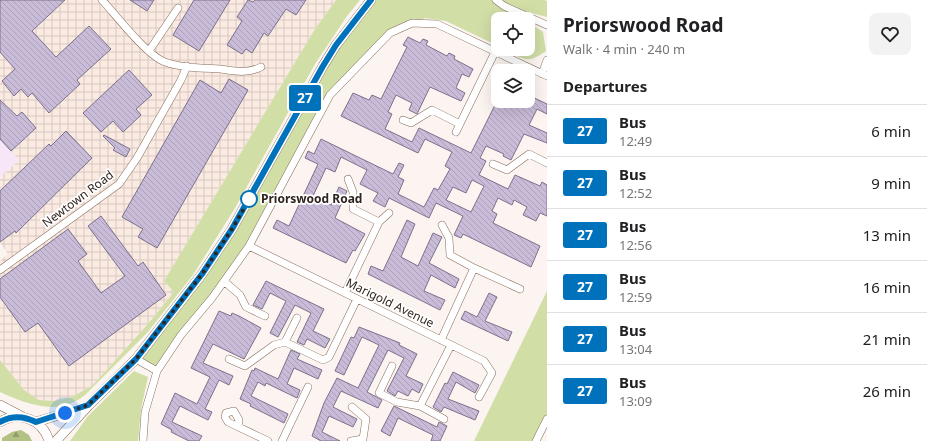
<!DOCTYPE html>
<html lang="en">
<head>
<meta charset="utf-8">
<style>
  body { margin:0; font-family:"Noto Sans",sans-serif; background:#f2f2f2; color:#202124; height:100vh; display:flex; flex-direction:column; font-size:15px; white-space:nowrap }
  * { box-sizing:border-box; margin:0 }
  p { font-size:13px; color:#757577 }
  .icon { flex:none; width:22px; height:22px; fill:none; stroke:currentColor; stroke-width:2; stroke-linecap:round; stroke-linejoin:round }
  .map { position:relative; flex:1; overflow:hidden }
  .side { display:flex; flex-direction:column; background:#fff; width:380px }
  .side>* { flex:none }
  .badge { padding:0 8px; border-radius:3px; font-size:14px; line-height:26px }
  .tools { position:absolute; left:491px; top:12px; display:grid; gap:8px }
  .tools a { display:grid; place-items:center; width:44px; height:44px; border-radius:8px; background:#fff; box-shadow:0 4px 16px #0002; font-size:20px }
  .you { position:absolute; width:20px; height:20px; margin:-10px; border:3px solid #fff; border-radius:50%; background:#1a73e8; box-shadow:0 0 0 6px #1a73e833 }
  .map>.badge { position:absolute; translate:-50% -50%; box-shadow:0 0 0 2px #fff }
  h2 { padding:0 16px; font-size:15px; line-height:36px }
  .round { display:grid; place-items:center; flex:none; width:42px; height:42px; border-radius:8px; background:#f2f2f2 }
  .headline { display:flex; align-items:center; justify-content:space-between; height:68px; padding:0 16px }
  h1 { font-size:19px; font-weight:700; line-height:30px }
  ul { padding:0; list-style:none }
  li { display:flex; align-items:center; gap:12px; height:52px; padding:0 16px; border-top:1px solid #e0e0e0 }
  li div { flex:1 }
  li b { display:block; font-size:15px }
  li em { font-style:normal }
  li .badge { min-width:44px; font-weight:700; text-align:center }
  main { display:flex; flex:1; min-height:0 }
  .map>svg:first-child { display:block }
  .commercial { fill:#f6e6f8 }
  .industrial { fill:url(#industrial-grid) }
  .green { fill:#d1dea6 }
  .forest { fill:url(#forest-firs) }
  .building { fill:url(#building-back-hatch); stroke:#7c708b; fill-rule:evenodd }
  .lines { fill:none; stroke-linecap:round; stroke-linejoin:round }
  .street-casing { stroke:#876c5b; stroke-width:8 }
  .secondary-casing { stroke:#876c5b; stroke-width:10 }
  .street { stroke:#fff; stroke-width:7 }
  .secondary { stroke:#fff; stroke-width:9 }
  .line-casing { stroke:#fff; stroke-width:9 }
  .line { stroke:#0072bc; stroke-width:6 }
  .walk { stroke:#30241e; stroke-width:4; stroke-dasharray:0 7.2 }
  .stop-dot { fill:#fff; stroke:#0072bc; stroke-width:2 }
  .labels { text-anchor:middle; stroke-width:3.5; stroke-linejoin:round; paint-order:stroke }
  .street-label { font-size:12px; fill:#30241e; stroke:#fff }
  .stop-label { font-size:12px; font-weight:bold; fill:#30241e; stroke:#fff; text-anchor:start }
</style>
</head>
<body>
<main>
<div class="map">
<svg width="547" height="441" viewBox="0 0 547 441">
  <defs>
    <pattern id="industrial-grid" width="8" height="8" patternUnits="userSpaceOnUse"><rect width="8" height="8" fill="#faeae1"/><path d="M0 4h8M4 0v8" fill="none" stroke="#d7c9c1"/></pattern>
    <pattern id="forest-firs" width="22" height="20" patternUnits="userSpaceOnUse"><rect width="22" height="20" fill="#b4c185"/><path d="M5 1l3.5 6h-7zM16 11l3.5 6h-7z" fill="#939d6c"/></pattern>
    <pattern id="building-back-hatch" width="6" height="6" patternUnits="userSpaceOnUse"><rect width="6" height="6" fill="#c9bcd9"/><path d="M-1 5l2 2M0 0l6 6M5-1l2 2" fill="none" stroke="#ada1ba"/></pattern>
  </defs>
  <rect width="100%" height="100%" fill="#fbf4f0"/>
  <path class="commercial" d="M0,139L19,160L0,177Z"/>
  <path class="industrial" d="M0,0H336L315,29L164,281L174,292L147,325L93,385L72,397L54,401L39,400L24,390L0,360V261L8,254L0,243V177L19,160L0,139Z"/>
  <path class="green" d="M336,0H360L347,16L315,64L235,208L193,275L147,333L85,395C58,417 27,404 0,392V360L24,390L39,400L54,401L72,397L93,385L147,325L174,292L164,281L315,29Z
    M371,0H544L547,1V17L505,6L524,19H498V46L446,21L425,18L390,33L330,95L249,246L157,371L136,359L203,274L328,56Z
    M528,22L543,32L546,51C526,65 524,59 504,49H528Z
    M547,291V417L535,441H474Z
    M134,371L148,377L141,409L138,441H70L88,416Z"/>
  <path class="forest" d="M21,430L29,435L32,441H2V438L12,432Z"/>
  <path class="building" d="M0,0H65L32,31L56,57L89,26L111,49L77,80L80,84L49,113L32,93L28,97L21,89L14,96L2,81L15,69L0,52Z
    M130,0H154L147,11Z
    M194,0H230L199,51L173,35Z
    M248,0L253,2L255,0H306L296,15L286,9L268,36L264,33L252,53L246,49L242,54L227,45L242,21L237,17Z
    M408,37L420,43L423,39L428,41L426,45L447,56L449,53L455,56L454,59L473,69L469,77L462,74L456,88L465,93L461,101L430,87L417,114L409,110L412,103L396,95L388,112L392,114L385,129L412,142L419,128L471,153L497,101H528V95L547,104V114L537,109L529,125L547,133V143L524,134L511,160L503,156L504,154L486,146L480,158L486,161L479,175L508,189L515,175L540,186L542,182L547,185V216L540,213L536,221L523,215L527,207L514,200L512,205L498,198L492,211L497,214L493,223L540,246L531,267L463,234L461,238L454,235L463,216L436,203L429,218L389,198L385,207L373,201L378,193L360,184L367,170L341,157L335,172L326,168L313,196L331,205L339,187L347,191L335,218L365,234L355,251L353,250L346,263L273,228L277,220L289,226L318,164L305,158L308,151L314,154L321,139L393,174L399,163L404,165L398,177L404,180L398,194L424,207L434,188L438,190L450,169L445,166L452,152L425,139L418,153L341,116L353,93L369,100L372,95L381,99L407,47L403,45ZM472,180L484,186L471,212L446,200L453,187L466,193Z
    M129,70L152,95L136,109L141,115L123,132L113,121L101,132L83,113Z
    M229,79L248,90L157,248L138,237L143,229L122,217L200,80L221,93Z
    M0,100L17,116L22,112L36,128L11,151L0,139Z
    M66,131L92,158L16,233L15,231L0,242V191L49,144L51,146Z
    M104,135L130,149L126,157L113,150L115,148L103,136Z
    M101,216L138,266L143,262L166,295L69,366L38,323L25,332L0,297V279L68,229L87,254L78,261L101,293L125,276L88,226Z
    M407,220L415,224L401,257L418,266L433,233L442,237L429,263L459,279L455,288L431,275L424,291L445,300L440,310L368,274L371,266L383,271Z
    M266,281L324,309L313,331L330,339L325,348L307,339L304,345L297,342L311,313L295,305L278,337L270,333L286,301L270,293L262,309L253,305Z
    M489,293L497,297L485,321L512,332L508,341L461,319L465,311L477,317Z
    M219,311L231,316L232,313L239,316L261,328L244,359L213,344L203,363L233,376L229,385L219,380L205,409L212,412L208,420L180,406L172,422L202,436L199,441H189L171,432L172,430L161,424L175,393L197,404L210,377L191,368Z
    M359,327L400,343L399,345L417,354L406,376L423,384L419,393L412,389L408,396L398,391L395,396L387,391L404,358L388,350L367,392L382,400L378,408L341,391L333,407L357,419L353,427L329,416L322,432L340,441H321L312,436L324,403L337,378L358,388L379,345L362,337L344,375L335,371L351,337L354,338Z
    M291,350L300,354L297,359L322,370L318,379L294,368L287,384L300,390L297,398L266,383L265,386L258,382L251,396L288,414L284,423L250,406L251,404L240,399L252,370L254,371L255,368L278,379Z
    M453,372L479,385L475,393L456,382L448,399L479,411L475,420L444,407L441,412L433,407L445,383L447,384Z
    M394,406L437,427L439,422L447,426L440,441H431L433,435L398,418L390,436L381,431Z"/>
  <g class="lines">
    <defs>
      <path id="street" d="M102,0C116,15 147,56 165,62C182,68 202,68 220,69C235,71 247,74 261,67
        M496,0L504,6L547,25
        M149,51L178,8
        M542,74L547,60
        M403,120L411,123L432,110L460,124
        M456,132L495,52
        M493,164L507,170L529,154L547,163
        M379,222L389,213
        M442,225L449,238L450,255L474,268
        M249,246L484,361L492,373L479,397
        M0,270L119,184L137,158L181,80L187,66
        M225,282L240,295L246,307L265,316
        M345,293L379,222L353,209V192L348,179
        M441,340L474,268L520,289
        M285,342L297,318
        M136,359L157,371
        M229,359L245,366L274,345L285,342L323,360L329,357L357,299
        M392,366L379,393L397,402L420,406L444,419
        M420,406L451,345
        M238,426L239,420L234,411L226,413L225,417L228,422L268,441
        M143,441L145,412L157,371L181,335L212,298L249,246L330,95L390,33L412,23L437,24L547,76
        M282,441L308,387
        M351,441L363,439L366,419L352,407
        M536,441L547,419"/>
      <path id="secondary" d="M0,405L21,416
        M0,422C19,410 43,420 49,441
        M36,422L88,406
        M56,441L89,405L136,359L202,274L232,229L323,66L336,45L371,0"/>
    </defs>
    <use href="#street" class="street-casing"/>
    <use href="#secondary" class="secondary-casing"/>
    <use href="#street" class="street"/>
    <use href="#secondary" class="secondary"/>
  </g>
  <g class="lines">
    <defs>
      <path id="line" d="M0,422C12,415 24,416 36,422L88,405L136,359L202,274L232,229L323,66L336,45L371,0"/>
    </defs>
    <use href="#line" class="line-casing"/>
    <use href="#line" class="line"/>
    <path class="walk" d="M65,413L88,405L136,359L202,274L232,229L252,195L249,199"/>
  </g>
  <circle class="stop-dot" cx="249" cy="199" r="8"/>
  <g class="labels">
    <g class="street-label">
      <text transform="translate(78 199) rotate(-37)" y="4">Newtown Road</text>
      <text transform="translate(390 303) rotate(26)" y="4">Marigold Avenue</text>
    </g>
    <g class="stop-label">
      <text x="261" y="203">Priorswood Road</text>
    </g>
  </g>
</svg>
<div class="tools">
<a><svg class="icon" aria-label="locate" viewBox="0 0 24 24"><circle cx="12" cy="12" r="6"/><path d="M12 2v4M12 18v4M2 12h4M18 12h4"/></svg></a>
<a><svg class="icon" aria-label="layers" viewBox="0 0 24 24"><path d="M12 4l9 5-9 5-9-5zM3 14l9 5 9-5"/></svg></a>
</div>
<div class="you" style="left:65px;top:413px"></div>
<b class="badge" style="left:305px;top:98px;background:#0072bc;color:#fff">27</b>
</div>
<section class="side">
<div class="headline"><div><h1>Priorswood Road</h1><p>Walk · 4 min · 240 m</p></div><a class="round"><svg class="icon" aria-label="heart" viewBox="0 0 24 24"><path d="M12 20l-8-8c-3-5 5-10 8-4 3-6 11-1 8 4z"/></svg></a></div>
<h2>Departures</h2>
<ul>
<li><span class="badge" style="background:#0072bc;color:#fff">27</span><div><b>Bus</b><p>12:49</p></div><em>6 min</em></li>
<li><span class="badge" style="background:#0072bc;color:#fff">27</span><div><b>Bus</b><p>12:52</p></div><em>9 min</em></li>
<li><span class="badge" style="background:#0072bc;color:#fff">27</span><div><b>Bus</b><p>12:56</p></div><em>13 min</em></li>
<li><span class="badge" style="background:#0072bc;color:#fff">27</span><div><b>Bus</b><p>12:59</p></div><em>16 min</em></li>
<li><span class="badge" style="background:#0072bc;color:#fff">27</span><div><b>Bus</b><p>13:04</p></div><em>21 min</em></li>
<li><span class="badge" style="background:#0072bc;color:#fff">27</span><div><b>Bus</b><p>13:09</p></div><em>26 min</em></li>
</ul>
</section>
</main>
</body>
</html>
